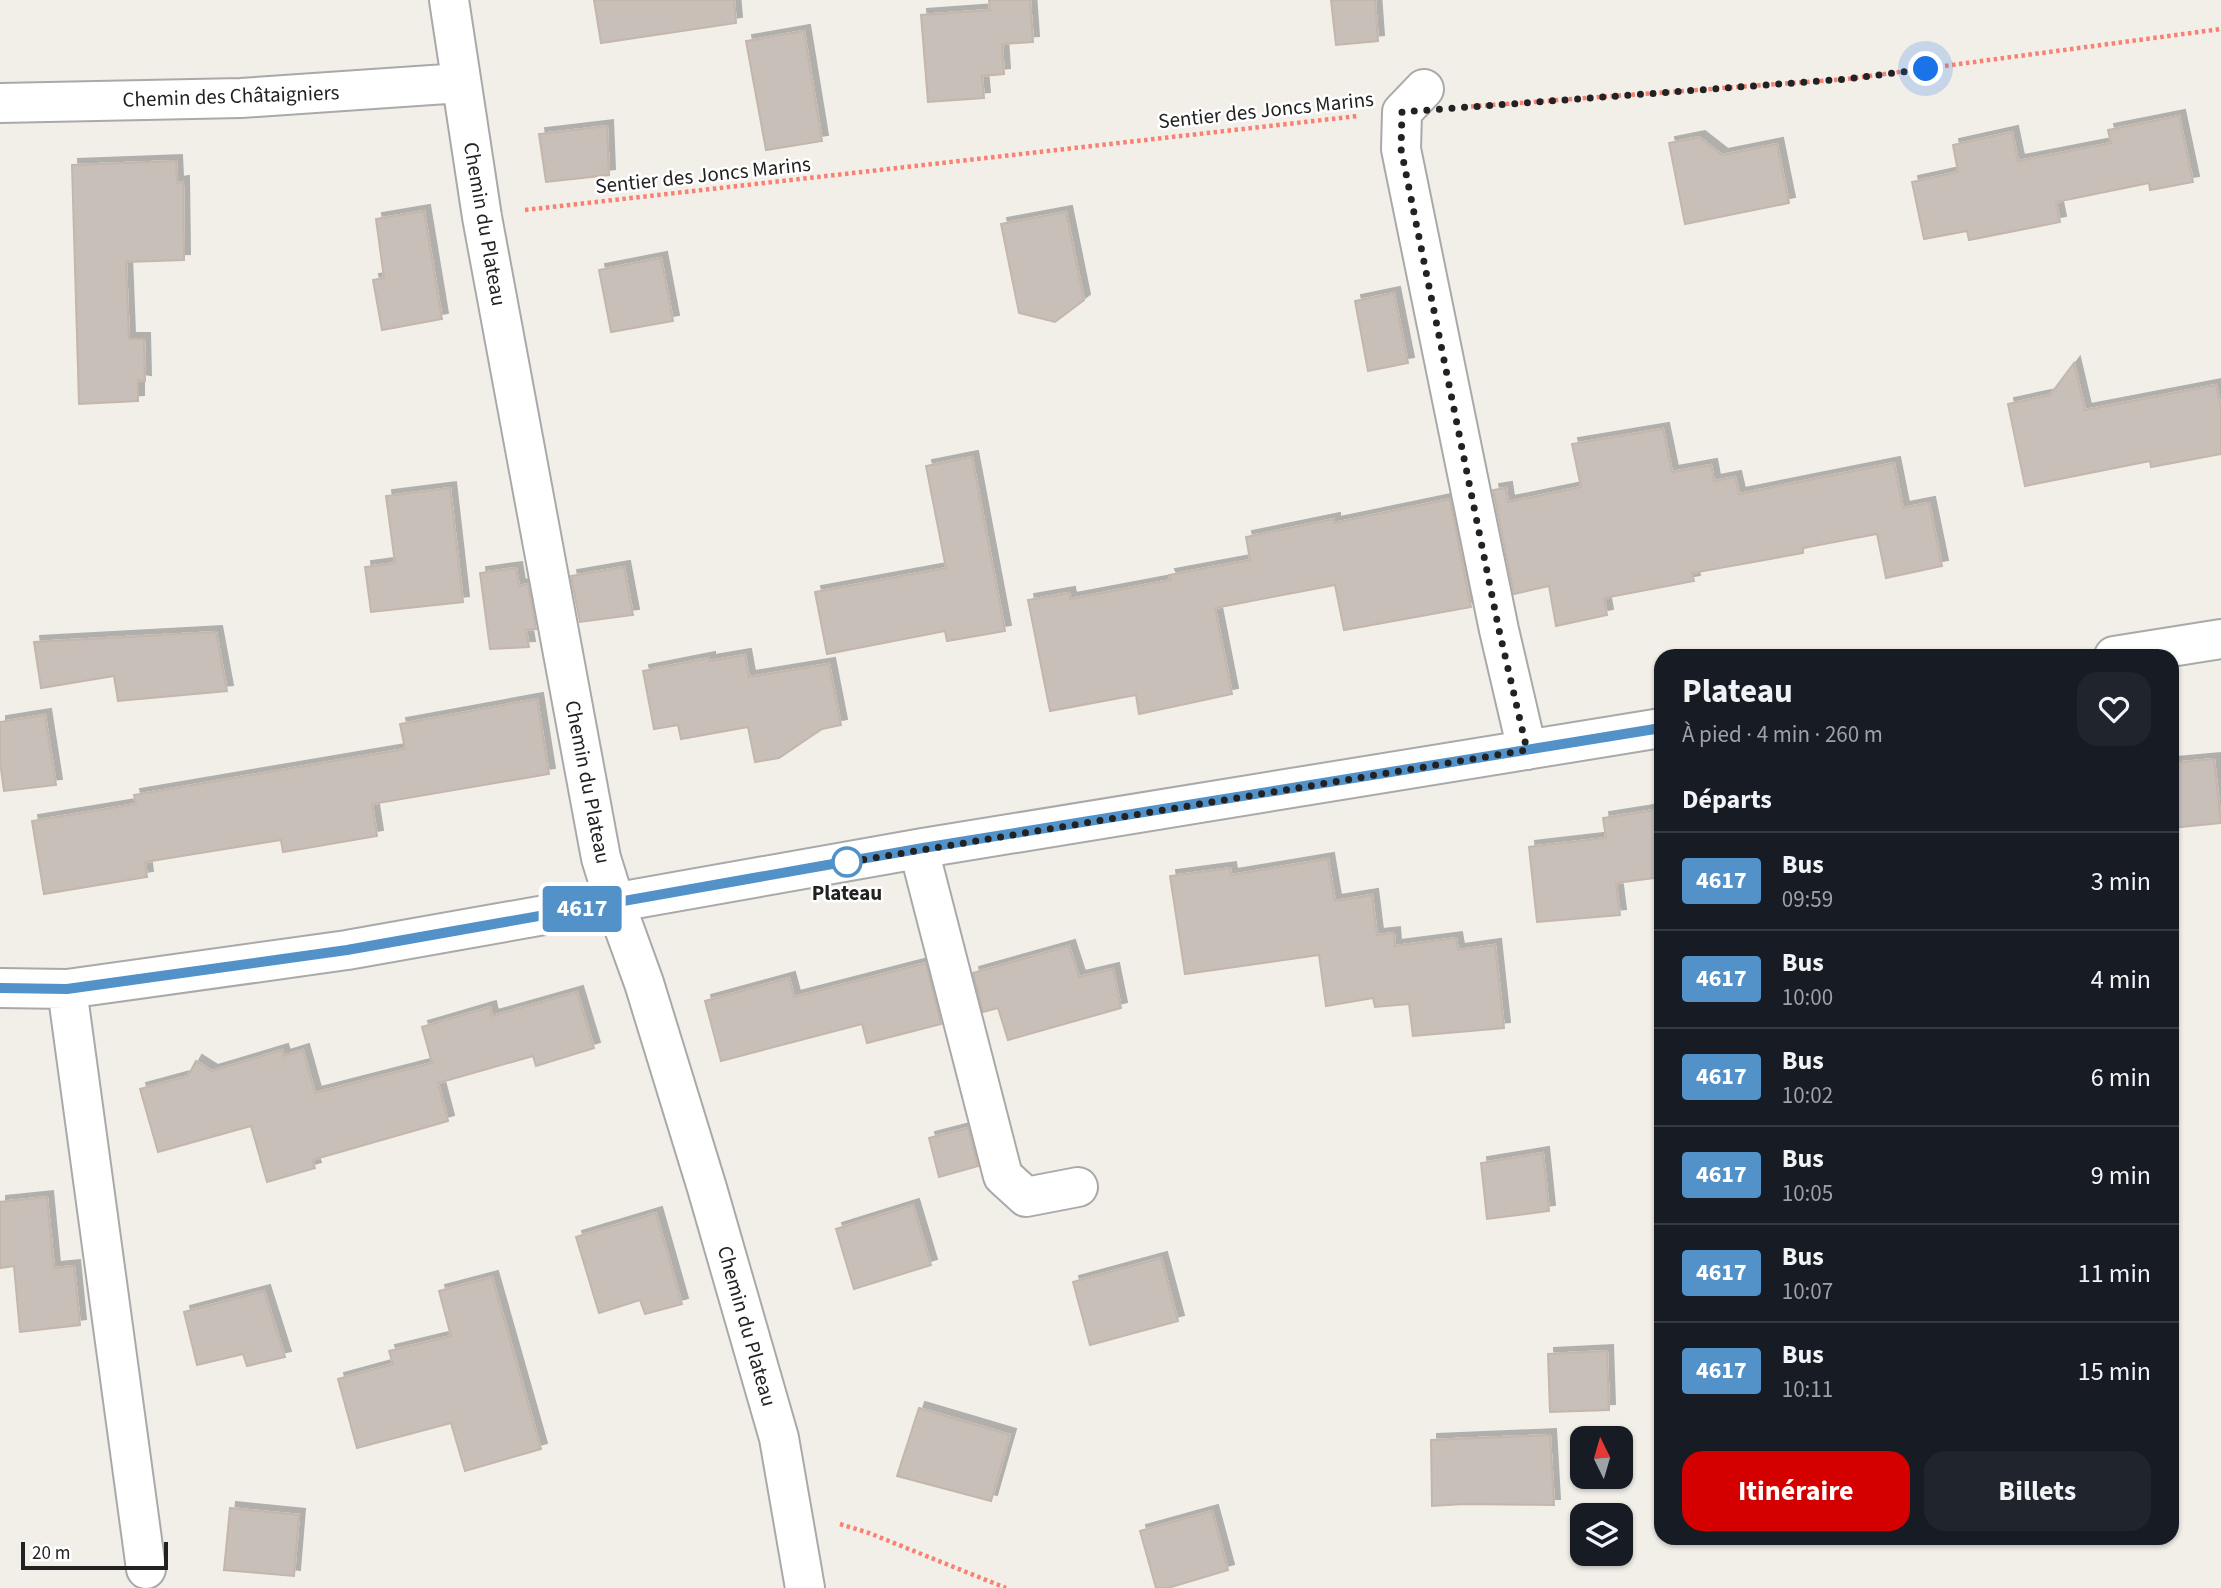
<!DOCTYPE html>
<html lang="fr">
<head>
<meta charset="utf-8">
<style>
  body { margin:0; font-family:"Source Sans 3",sans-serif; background:#20242c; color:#f1f3f6; height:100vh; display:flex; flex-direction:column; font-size:26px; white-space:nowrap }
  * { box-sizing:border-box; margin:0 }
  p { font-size:23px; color:#9ea1a6 }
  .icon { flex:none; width:38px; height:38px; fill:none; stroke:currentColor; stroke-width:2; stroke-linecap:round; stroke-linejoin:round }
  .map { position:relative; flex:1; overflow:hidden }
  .panel { position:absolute; left:1654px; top:649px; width:525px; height:896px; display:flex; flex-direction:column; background:#171b24; border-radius:21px; box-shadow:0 2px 5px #0004 }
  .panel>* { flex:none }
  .badge { padding:0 14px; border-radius:5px; font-size:24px; line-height:46px }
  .needle { width:46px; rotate:355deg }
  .fabs { position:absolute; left:1570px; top:1426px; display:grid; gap:14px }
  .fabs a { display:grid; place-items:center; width:63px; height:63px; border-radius:14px; background:#171b24; box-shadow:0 2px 5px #0004; font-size:35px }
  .scale { position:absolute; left:21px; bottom:18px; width:147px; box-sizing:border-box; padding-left:7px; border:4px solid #222; border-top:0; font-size:19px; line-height:24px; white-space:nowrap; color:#222; -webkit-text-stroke:5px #fff; paint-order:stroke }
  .you { position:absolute; width:35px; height:35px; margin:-18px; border:5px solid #fff; border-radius:50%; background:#1a73e8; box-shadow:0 0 0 10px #1a73e833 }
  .map>.badge { position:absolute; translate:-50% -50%; box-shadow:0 0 0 4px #fff }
  h2 { padding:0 28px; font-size:26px; line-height:63px }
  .round { display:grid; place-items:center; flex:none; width:74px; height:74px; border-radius:21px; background:#20242c }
  .summary { display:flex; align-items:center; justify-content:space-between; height:119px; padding:0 28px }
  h1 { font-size:33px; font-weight:700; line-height:52px }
  .cta { display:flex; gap:14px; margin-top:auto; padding:14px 28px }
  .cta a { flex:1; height:80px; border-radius:21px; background:#d40000; color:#fff; font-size:28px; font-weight:700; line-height:80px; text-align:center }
  .cta a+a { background:#20242c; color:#f1f3f6 }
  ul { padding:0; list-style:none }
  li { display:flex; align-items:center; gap:21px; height:98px; padding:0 28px; border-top:2px solid #363941 }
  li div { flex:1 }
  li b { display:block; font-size:26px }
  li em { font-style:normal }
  li .badge { min-width:77px; font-weight:700; text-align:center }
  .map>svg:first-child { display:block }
  .building { fill:#c7bfb8; stroke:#c4b6ab; stroke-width:2; filter:url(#shadow) }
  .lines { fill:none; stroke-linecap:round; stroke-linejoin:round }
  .minor-casing { stroke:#a9a9a9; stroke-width:42 }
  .path { stroke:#fa8072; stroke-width:4.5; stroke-dasharray:3.5 3.5; stroke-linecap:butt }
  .minor { stroke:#fff; stroke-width:38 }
  .line-casing { stroke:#fff; stroke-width:16 }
  .line { stroke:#5292c9; stroke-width:10 }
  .walk { stroke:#222; stroke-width:7; stroke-dasharray:0 12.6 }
  .stop-dot { fill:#fff; stroke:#5292c9; stroke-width:3.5 }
  .labels { text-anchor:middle; stroke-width:5; stroke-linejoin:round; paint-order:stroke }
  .street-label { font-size:21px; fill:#222; stroke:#fff }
  .stop-label { font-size:21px; font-weight:bold; fill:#222; stroke:#fff }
</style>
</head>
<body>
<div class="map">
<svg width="2221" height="1588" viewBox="0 0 2221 1588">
  <defs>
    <filter id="shadow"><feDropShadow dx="6" dy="-6" stdDeviation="0" flood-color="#0004"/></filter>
  </defs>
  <rect width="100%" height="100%" fill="#f2efe9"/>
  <path class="building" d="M594,0H734L736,23L601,43Z
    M989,0H1030L1033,42L1002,44L1004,74L982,76L984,98L928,102L921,15L990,10Z
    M1331,0H1375L1378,41L1336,45Z
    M804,31L822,141L766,150L746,41Z
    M2179,116L2193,182L2150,190L2149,183L2056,202L2060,222L1969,240L1967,231L1924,239L1912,182L1958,172L1953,145L2012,132L2018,161L2111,143L2108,130Z
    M607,126L609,175L546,182L539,134Z
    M1699,137L1722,155L1777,144L1789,203L1685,224L1669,143Z
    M176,161L177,183L183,182L184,260L126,262L129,339H144L145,381L138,380V401L79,404L72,165Z
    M424,211L442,319L382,330L373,280L384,278L376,219Z
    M1066,212L1084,300L1055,322L1019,313L1001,224Z
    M661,258L673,321L611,332L599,270Z
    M1394,293L1408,363L1368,371L1355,301Z
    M2074,363L2085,410L2216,385L2221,408V454L2151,467L2150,461L2025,486L2008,404L2050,395Z
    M1663,429L1672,472L1711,465L1714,481L1735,477L1739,494L1894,463L1903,508L1929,503L1942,566L1886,578L1877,534L1803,548V553L1692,573L1694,581L1604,598L1607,615L1556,626L1549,586L1514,594L1493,490L1506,488L1508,502L1581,487L1572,444Z
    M972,457L1005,631L947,641L945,631L827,654L815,592L946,568L926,466Z
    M450,488L463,602L371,612L365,567L395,563L386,496Z
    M1450,499L1471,607L1344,630L1335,585L1215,608L1232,694L1139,714L1136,695L1050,711L1028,600L1069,593L1070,599L1171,580L1169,575L1250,560L1246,537L1334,519V523Z
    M624,567L633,615L580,622L571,576Z
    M516,568L519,586L528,584L536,629L526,630L529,647L490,649L480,573Z
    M216,632L227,691L118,701L114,676L41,688L34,642Z
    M745,655L749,677L829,664L841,725L822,729L779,758L755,762L748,727L681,739L678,725L654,729L643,671L709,658V661Z
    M537,699L549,774L372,804L377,836L283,852L281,840L145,862L147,877L44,894L32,821L136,804L134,795L405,749L400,724Z
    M45,715L56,785L4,791L0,762V722Z
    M2214,759L2221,823L2172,828V763Z
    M1661,809V877L1616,883L1620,915L1537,922L1529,847L1606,838L1603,818Z
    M1328,859L1335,901L1372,895L1377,935L1394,933L1395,946L1456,938L1458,950L1495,945L1504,1028L1413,1036L1409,1004L1375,1007L1373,998L1326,1006L1319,955L1185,974L1170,876L1230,868L1231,875Z
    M1069,946L1079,977L1113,969L1121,1008L1008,1040L998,1008L983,1012L973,973Z
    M926,963L941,1024L867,1043L862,1024L721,1061L705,1001L789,978L794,997Z
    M577,992L594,1048L536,1066L533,1056L438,1083L448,1121L312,1160L315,1168L267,1182L251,1126L158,1152L140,1089L188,1076L196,1061L212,1071L282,1050L284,1056L303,1050L315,1093L432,1063L422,1027L490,1007L492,1016Z
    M968,1128L978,1166L939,1177L929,1138Z
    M1543,1153L1549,1211L1487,1219L1481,1163Z
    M47,1197L54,1268L74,1266L80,1325L20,1332L14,1266L0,1268V1202Z
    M913,1205L931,1265L854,1289L836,1229Z
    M656,1213L682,1304L645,1314L640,1300L599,1313L576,1237Z
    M1161,1258L1178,1321L1090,1345L1073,1282Z
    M492,1277L541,1449L465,1471L451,1423L357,1448L338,1379L393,1364L389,1351L451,1336L439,1291Z
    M264,1291L285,1357L247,1366L243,1354L197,1365L184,1312Z
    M1607,1351L1609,1410L1550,1412L1548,1354Z
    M919,1408L1010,1435L991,1501L897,1476Z
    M1550,1435L1554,1505L1464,1504L1432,1506L1431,1440Z
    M230,1508L299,1515L294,1576L224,1570Z
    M1212,1511L1228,1570L1168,1588H1156L1140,1531Z"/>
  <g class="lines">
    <defs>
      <path id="minor" d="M449,0L482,217L601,858L615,903L644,983L707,1188L779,1438L805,1588
        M1424,89L1402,112L1401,149L1499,630L1527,750
        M0,103L241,98L461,83
        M2114,656L2221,639
        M919,850L1003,1176L1026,1197L1078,1187
        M0,988L67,989L347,950L923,848L1661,728
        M67,989L146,1569"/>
    </defs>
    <use href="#minor" class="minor-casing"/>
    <path class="path" d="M1464,107L1847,79L2221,29
      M525,210L1358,116
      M840,1524L869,1533L1006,1588"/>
    <use href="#minor" class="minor"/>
  </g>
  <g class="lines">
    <defs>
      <path id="line" d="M0,988L67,989L347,950L923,848L1661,728"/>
    </defs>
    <use href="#line" class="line-casing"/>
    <use href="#line" class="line"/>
    <path class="walk" d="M847,862L843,863L1527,750L1499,630L1401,149L1402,112L1847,79L1926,69"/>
  </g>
  <circle class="stop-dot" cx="847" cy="862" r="14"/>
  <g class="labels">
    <g class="street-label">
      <text transform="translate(231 96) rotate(-2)" y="7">Chemin des Châtaigniers</text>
      <text transform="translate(1266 110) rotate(-6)" y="7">Sentier des Joncs Marins</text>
      <text transform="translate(703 175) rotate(-6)" y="7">Sentier des Joncs Marins</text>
      <text transform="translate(485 224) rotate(80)" y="7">Chemin du Plateau</text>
      <text transform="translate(588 782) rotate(79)" y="7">Chemin du Plateau</text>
      <text transform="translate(747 1326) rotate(74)" y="7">Chemin du Plateau</text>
    </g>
    <g class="stop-label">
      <text x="847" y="900">Plateau</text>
    </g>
  </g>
</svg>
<div class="fabs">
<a><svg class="needle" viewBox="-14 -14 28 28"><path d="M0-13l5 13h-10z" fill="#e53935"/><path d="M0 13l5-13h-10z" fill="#9ea1a6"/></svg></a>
<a><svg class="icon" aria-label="layers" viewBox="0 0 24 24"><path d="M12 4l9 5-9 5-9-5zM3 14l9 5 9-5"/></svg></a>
</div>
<div class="scale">20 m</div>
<div class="you" style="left:1926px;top:69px"></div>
<b class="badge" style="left:582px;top:909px;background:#5292c9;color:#fff">4617</b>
<section class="panel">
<div class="summary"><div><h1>Plateau</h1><p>À pied · 4 min · 260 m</p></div><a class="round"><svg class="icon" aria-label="heart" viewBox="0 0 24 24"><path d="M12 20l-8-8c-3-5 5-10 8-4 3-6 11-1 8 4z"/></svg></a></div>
<h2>Départs</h2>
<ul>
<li><span class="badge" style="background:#5292c9;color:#fff">4617</span><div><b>Bus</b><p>09:59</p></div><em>3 min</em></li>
<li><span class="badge" style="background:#5292c9;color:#fff">4617</span><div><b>Bus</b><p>10:00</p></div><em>4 min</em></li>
<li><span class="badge" style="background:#5292c9;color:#fff">4617</span><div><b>Bus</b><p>10:02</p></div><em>6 min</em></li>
<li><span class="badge" style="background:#5292c9;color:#fff">4617</span><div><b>Bus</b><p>10:05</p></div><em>9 min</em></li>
<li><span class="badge" style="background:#5292c9;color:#fff">4617</span><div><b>Bus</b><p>10:07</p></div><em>11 min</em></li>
<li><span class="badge" style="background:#5292c9;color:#fff">4617</span><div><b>Bus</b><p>10:11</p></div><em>15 min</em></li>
</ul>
<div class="cta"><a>Itinéraire</a><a>Billets</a></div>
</section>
</div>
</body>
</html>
